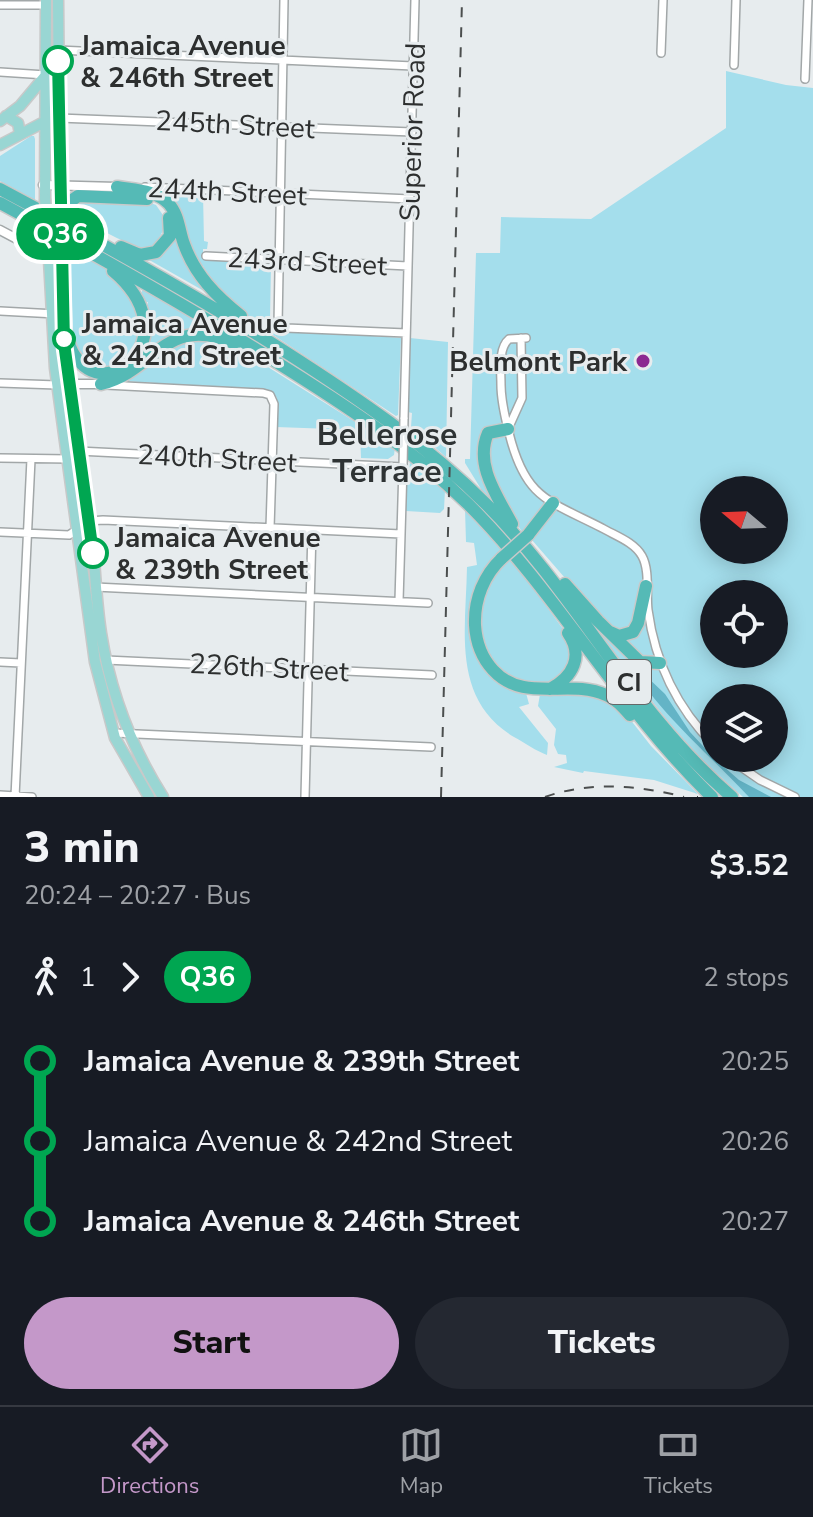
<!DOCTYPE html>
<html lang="en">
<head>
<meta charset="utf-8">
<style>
  body { margin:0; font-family:"Nunito Sans",sans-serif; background:#242831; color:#f1f3f6; height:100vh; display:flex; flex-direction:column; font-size:30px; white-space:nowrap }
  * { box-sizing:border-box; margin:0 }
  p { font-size:26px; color:#9ea1a6 }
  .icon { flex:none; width:44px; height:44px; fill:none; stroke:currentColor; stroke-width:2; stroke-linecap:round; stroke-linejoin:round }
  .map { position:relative; height:797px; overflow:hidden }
  .sheet { display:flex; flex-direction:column; background:#171b24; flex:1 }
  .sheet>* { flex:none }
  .badge { padding:0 16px; border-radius:26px; font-size:28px; line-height:52px }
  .needle { width:52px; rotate:289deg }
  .controls { position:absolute; left:700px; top:476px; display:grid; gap:16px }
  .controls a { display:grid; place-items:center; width:88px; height:88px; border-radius:50%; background:#171b24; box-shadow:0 4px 20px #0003; font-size:40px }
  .map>.badge { position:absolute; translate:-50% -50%; box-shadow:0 0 0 4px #fff }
  .legs { display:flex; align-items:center; gap:12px; height:88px; padding:0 24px; font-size:26px }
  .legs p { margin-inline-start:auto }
  .headline { display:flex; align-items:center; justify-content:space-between; height:136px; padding:0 24px }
  h1 { font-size:44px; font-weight:800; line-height:60px }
  .action { display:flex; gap:16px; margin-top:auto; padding:16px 24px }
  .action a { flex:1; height:92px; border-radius:48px; background:#c498c9; color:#111; font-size:32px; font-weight:800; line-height:92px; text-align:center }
  .action a+a { background:#242831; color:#f1f3f6 }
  ul { padding:0 24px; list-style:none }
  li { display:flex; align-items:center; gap:28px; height:80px; font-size:30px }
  li i { display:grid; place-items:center; width:12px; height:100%; margin:0 10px; background:currentColor }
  li i::after { content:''; width:20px; height:20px; margin:-10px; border:6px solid; border-radius:50%; background:#171b24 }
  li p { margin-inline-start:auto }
  li:first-child i { background:linear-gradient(#0000 50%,currentColor 0) }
  li:last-child i { background:linear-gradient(currentColor 50%,#0000 0) }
  .tab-bar { display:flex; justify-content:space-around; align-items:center; height:112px; border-top:2px solid #363941; background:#171b24; font-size:22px; color:#9ea1a6 }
  .tab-bar a { display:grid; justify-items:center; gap:4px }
  .tab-bar .current { color:#c498c9 }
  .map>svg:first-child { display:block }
  .green { fill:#a4deec; fill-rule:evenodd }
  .forest { fill:#64b4c6 }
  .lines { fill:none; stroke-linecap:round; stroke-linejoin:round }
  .minor-casing { stroke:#a2a7a8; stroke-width:10 }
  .tertiary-casing { stroke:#a2a7a8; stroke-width:11 }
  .primary-casing { stroke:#c8c9c9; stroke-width:13 }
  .motorway-casing { stroke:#c8c9c9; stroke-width:15 }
  .minor { stroke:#fff; stroke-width:7 }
  .tertiary { stroke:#fff; stroke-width:8 }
  .primary { stroke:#99d6d3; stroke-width:10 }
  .motorway { stroke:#55bab6; stroke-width:12 }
  .rail { stroke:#4b4e4e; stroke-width:2; stroke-dasharray:10 10; stroke-linecap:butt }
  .minor-bridge-casing { stroke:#a2a7a8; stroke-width:10; stroke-linecap:butt }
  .primary-bridge-casing { stroke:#c8c9c9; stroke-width:13; stroke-linecap:butt }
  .motorway-bridge-casing { stroke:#c8c9c9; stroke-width:15; stroke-linecap:butt }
  .minor-bridge { stroke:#fff; stroke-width:7 }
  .primary-bridge { stroke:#99d6d3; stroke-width:10 }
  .motorway-bridge { stroke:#55bab6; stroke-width:12 }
  .line-1-casing { stroke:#fff; stroke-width:18 }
  .line-1 { stroke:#00a651; stroke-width:12 }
  .stop-1-dot { fill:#fff; stroke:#00a651; stroke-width:4 }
  .poi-dot { fill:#8c2991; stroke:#e7ecee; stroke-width:3 }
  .labels { text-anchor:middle; stroke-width:6; stroke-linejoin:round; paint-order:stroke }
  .shield { fill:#e7ecee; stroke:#656868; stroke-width:2 }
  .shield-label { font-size:26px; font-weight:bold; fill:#2d2f2f }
  .stop-label { font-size:28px; font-weight:bold; fill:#2d2f2f; stroke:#e7ecee; text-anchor:start }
  .street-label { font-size:28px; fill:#2d2f2f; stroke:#e7ecee }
  .poi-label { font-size:28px; font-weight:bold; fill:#2d2f2f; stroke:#e7ecee; text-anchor:end }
  .quarter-label { font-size:32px; font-weight:bold; fill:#2e3334; stroke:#e7ecee }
</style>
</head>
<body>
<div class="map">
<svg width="813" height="797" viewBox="0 0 813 797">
  <rect width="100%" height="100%" fill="#e7ecee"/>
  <path class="green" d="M726,71L786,85L813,88V797H743L704,762L674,729L604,640L597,630L601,629L564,580L565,578L525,532L523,533L512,517L480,491L481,489L465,463V459H470L476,253H500L501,217L591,219L726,128ZM714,490H774V550H714ZM714,594H774V654H714ZM714,698H774V758H725L736,772L718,758H714V753L679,710L714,746Z
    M31,136H34L35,139V200L0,181V156Z
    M158,191L203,194L204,241L208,242L207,249H203V258L271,264L270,319L275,329L401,338L398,415L396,416L243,315L220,292L203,266H199Z
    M74,202H148L156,205L167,221C152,260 142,250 111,235C97,228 83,225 70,218V213L76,204Z
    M175,236H178L204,291L144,257Z
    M70,246L112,272L131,290L142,334L134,355L116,368L96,367L86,363L76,348L73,336Z
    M143,289L156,295L230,338L200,332L134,364L148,302H144L140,296Z
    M206,338L230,343L395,447L394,455L388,459L361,458L360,430L276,427L277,398L268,390L124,381L178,342Z
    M410,338L448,342L446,457L411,427L412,413L408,412Z
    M410,459L445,490L444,509L440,513L406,511V480L409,479Z
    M465,509L510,556L568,636L573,646L571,667L550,684C540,683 528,684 519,681C508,679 501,671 494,663C465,628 486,589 501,552L493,559L479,582L478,653L526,693L529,704L519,707L548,743L547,755C536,751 525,743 514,737C451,699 466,630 467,567L477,565L474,543L466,542Z
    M540,694H596L622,709L651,746L698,794L654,780L584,771L583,773L554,767L567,763L566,755L558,754L554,745L556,729L538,706Z"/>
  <path class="forest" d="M625,656L665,694L690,732L714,758L739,780L771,797H749C707,752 655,710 625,656Z"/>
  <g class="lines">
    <defs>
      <path id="minor" d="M284,0L278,325L286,328L406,333
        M0,5H46
        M58,50L413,66
        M661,53L663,0
        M734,65L736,0
        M0,72L46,75
        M805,79L808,0
        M59,118L412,132
        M145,187L410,199
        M206,256L408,266
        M0,311L56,314
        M526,338L509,339C498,348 501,371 501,385C501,402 505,417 509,433C525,498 547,500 602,528C616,536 634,542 642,556C650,570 646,594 648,610C655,662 677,708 714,745
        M0,383L57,385
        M106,385L263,393L270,395L274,404L270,528
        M404,419L415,0
        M508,429L522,398L521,338
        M78,451L403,467L399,601
        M0,458L69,459
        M0,532L69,535L90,521L103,520L401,534
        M95,587L428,603
        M106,660L432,675
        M0,662L21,663
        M114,733L431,747
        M728,758L760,780L795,797
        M0,795L32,797
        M15,797L31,459
        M305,797L312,530"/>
      <path id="tertiary" d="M43,185L117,187
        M0,230L49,256
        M66,384H101"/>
      <path id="primary" d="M58,0L60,218
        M6,116L18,123L20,134
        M0,121L20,106L46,75
        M0,145L48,120
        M45,199L46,0
        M48,242L55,368L95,662L115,738L149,797
        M60,247L62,322
        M63,338C68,399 81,458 90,518C95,556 95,595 101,633C110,691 132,748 163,797"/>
      <path id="motorway" d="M117,187C135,190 156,190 169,204C179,215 179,231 184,244C195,275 216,296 241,316
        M0,189C96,240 192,293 284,351C356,397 426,444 487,505C577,595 634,714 732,797
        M0,203C93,253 184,304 273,360C342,403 410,447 468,504C558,594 620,708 712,797
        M60,220L68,203L78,196L147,199
        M121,247L140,255L156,252L170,236L169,218
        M62,314C65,327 67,345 75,356C109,407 189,335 113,271
        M101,384C156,371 166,311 238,345
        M508,429L488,433C474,465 498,497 512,524
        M528,535L553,503
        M502,558C484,575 474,599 475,625C476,642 481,657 493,670C524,704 569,678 606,695C616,699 623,707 630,715
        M565,584L598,621L640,662L660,663
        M610,632L619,636L633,632L638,623L646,586
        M550,689C573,677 584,656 568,633"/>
    </defs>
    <use href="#minor" class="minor-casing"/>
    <use href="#tertiary" class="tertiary-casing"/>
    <use href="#primary" class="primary-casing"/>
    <use href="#motorway" class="motorway-casing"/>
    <use href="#minor" class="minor"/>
    <use href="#tertiary" class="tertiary"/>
    <use href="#primary" class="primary"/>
    <use href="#motorway" class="motorway"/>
    <path class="rail" d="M441,797L462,0
      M545,797C590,781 638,785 684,797
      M697,797H698"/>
    <defs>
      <path id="minor-bridge" d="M403,467L404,419"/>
      <path id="primary-bridge" d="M45,199L48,242
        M60,220V247"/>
      <path id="motorway-bridge" d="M502,558L528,535"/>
    </defs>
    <use href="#minor-bridge" class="minor-bridge-casing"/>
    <use href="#primary-bridge" class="primary-bridge-casing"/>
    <use href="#motorway-bridge" class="motorway-bridge-casing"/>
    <use href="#minor-bridge" class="minor-bridge"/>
    <use href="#primary-bridge" class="primary-bridge"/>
    <use href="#motorway-bridge" class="motorway-bridge"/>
  </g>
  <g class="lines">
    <defs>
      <path id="line-1" d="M58,61L64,343L93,553"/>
    </defs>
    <use href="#line-1" class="line-1-casing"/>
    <use href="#line-1" class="line-1"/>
  </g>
  <g class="stop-1-dot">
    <circle cx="58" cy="61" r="14"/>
    <circle cx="64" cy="339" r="10"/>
    <circle cx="93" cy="553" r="14"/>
  </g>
  <circle class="poi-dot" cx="643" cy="361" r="8"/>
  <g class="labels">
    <rect class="shield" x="607" y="660" width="44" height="44" rx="6"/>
    <g class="shield-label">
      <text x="629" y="691">CI</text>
    </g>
    <g class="stop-label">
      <text x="80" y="55">Jamaica Avenue<tspan x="80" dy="32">&amp; 246th Street</tspan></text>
      <text x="82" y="333">Jamaica Avenue<tspan x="82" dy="32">&amp; 242nd Street</tspan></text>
      <text x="115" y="547">Jamaica Avenue<tspan x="115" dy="32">&amp; 239th Street</tspan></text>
    </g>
    <g class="street-label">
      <text transform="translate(235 124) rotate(3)" y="10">245th Street</text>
      <text transform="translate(412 132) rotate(-88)" y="10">Superior Road</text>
      <text transform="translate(227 191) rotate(3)" y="10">244th Street</text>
      <text transform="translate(307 261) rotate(3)" y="10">243rd Street</text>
      <text transform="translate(217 458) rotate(3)" y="10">240th Street</text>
      <text transform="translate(269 667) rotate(3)" y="10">226th Street</text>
    </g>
    <g class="poi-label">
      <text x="627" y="371">Belmont Park</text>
    </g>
    <g class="quarter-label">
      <text x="387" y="445">Bellerose<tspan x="387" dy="37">Terrace</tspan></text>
    </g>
  </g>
</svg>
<div class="controls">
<a><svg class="needle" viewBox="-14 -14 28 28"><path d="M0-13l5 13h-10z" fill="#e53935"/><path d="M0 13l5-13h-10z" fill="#9ea1a6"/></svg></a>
<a><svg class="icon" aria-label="locate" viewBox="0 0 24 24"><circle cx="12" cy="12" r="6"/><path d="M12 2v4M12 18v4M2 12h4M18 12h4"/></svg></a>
<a><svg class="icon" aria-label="layers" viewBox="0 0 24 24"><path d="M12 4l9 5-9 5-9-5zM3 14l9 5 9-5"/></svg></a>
</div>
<b class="badge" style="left:60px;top:234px;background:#00a651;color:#fff">Q36</b>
</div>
<section class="sheet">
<div class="headline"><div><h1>3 min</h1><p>20:24 – 20:27 · Bus</p></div><b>$3.52</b></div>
<div class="legs"><svg class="icon" aria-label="walk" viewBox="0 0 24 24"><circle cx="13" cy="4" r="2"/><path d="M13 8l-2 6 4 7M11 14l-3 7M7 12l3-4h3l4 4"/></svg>1<svg class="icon" aria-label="forward" viewBox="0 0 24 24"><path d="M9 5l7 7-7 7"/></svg><b class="badge" style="background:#00a651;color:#fff">Q36</b><p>2 stops</p></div>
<ul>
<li><i style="color:#00a651"></i><b>Jamaica Avenue &amp; 239th Street</b><p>20:25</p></li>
<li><i style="color:#00a651"></i><span>Jamaica Avenue &amp; 242nd Street</span><p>20:26</p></li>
<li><i style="color:#00a651"></i><b>Jamaica Avenue &amp; 246th Street</b><p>20:27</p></li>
</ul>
<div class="action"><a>Start</a><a>Tickets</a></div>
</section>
<nav class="tab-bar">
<a class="current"><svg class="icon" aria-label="directions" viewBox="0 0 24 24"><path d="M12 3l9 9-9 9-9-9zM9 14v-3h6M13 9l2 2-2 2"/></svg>Directions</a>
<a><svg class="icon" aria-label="map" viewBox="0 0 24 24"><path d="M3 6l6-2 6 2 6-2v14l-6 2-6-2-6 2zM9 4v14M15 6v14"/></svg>Map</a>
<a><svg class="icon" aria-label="tickets" viewBox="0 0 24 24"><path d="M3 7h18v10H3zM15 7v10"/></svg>Tickets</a>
</nav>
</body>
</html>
